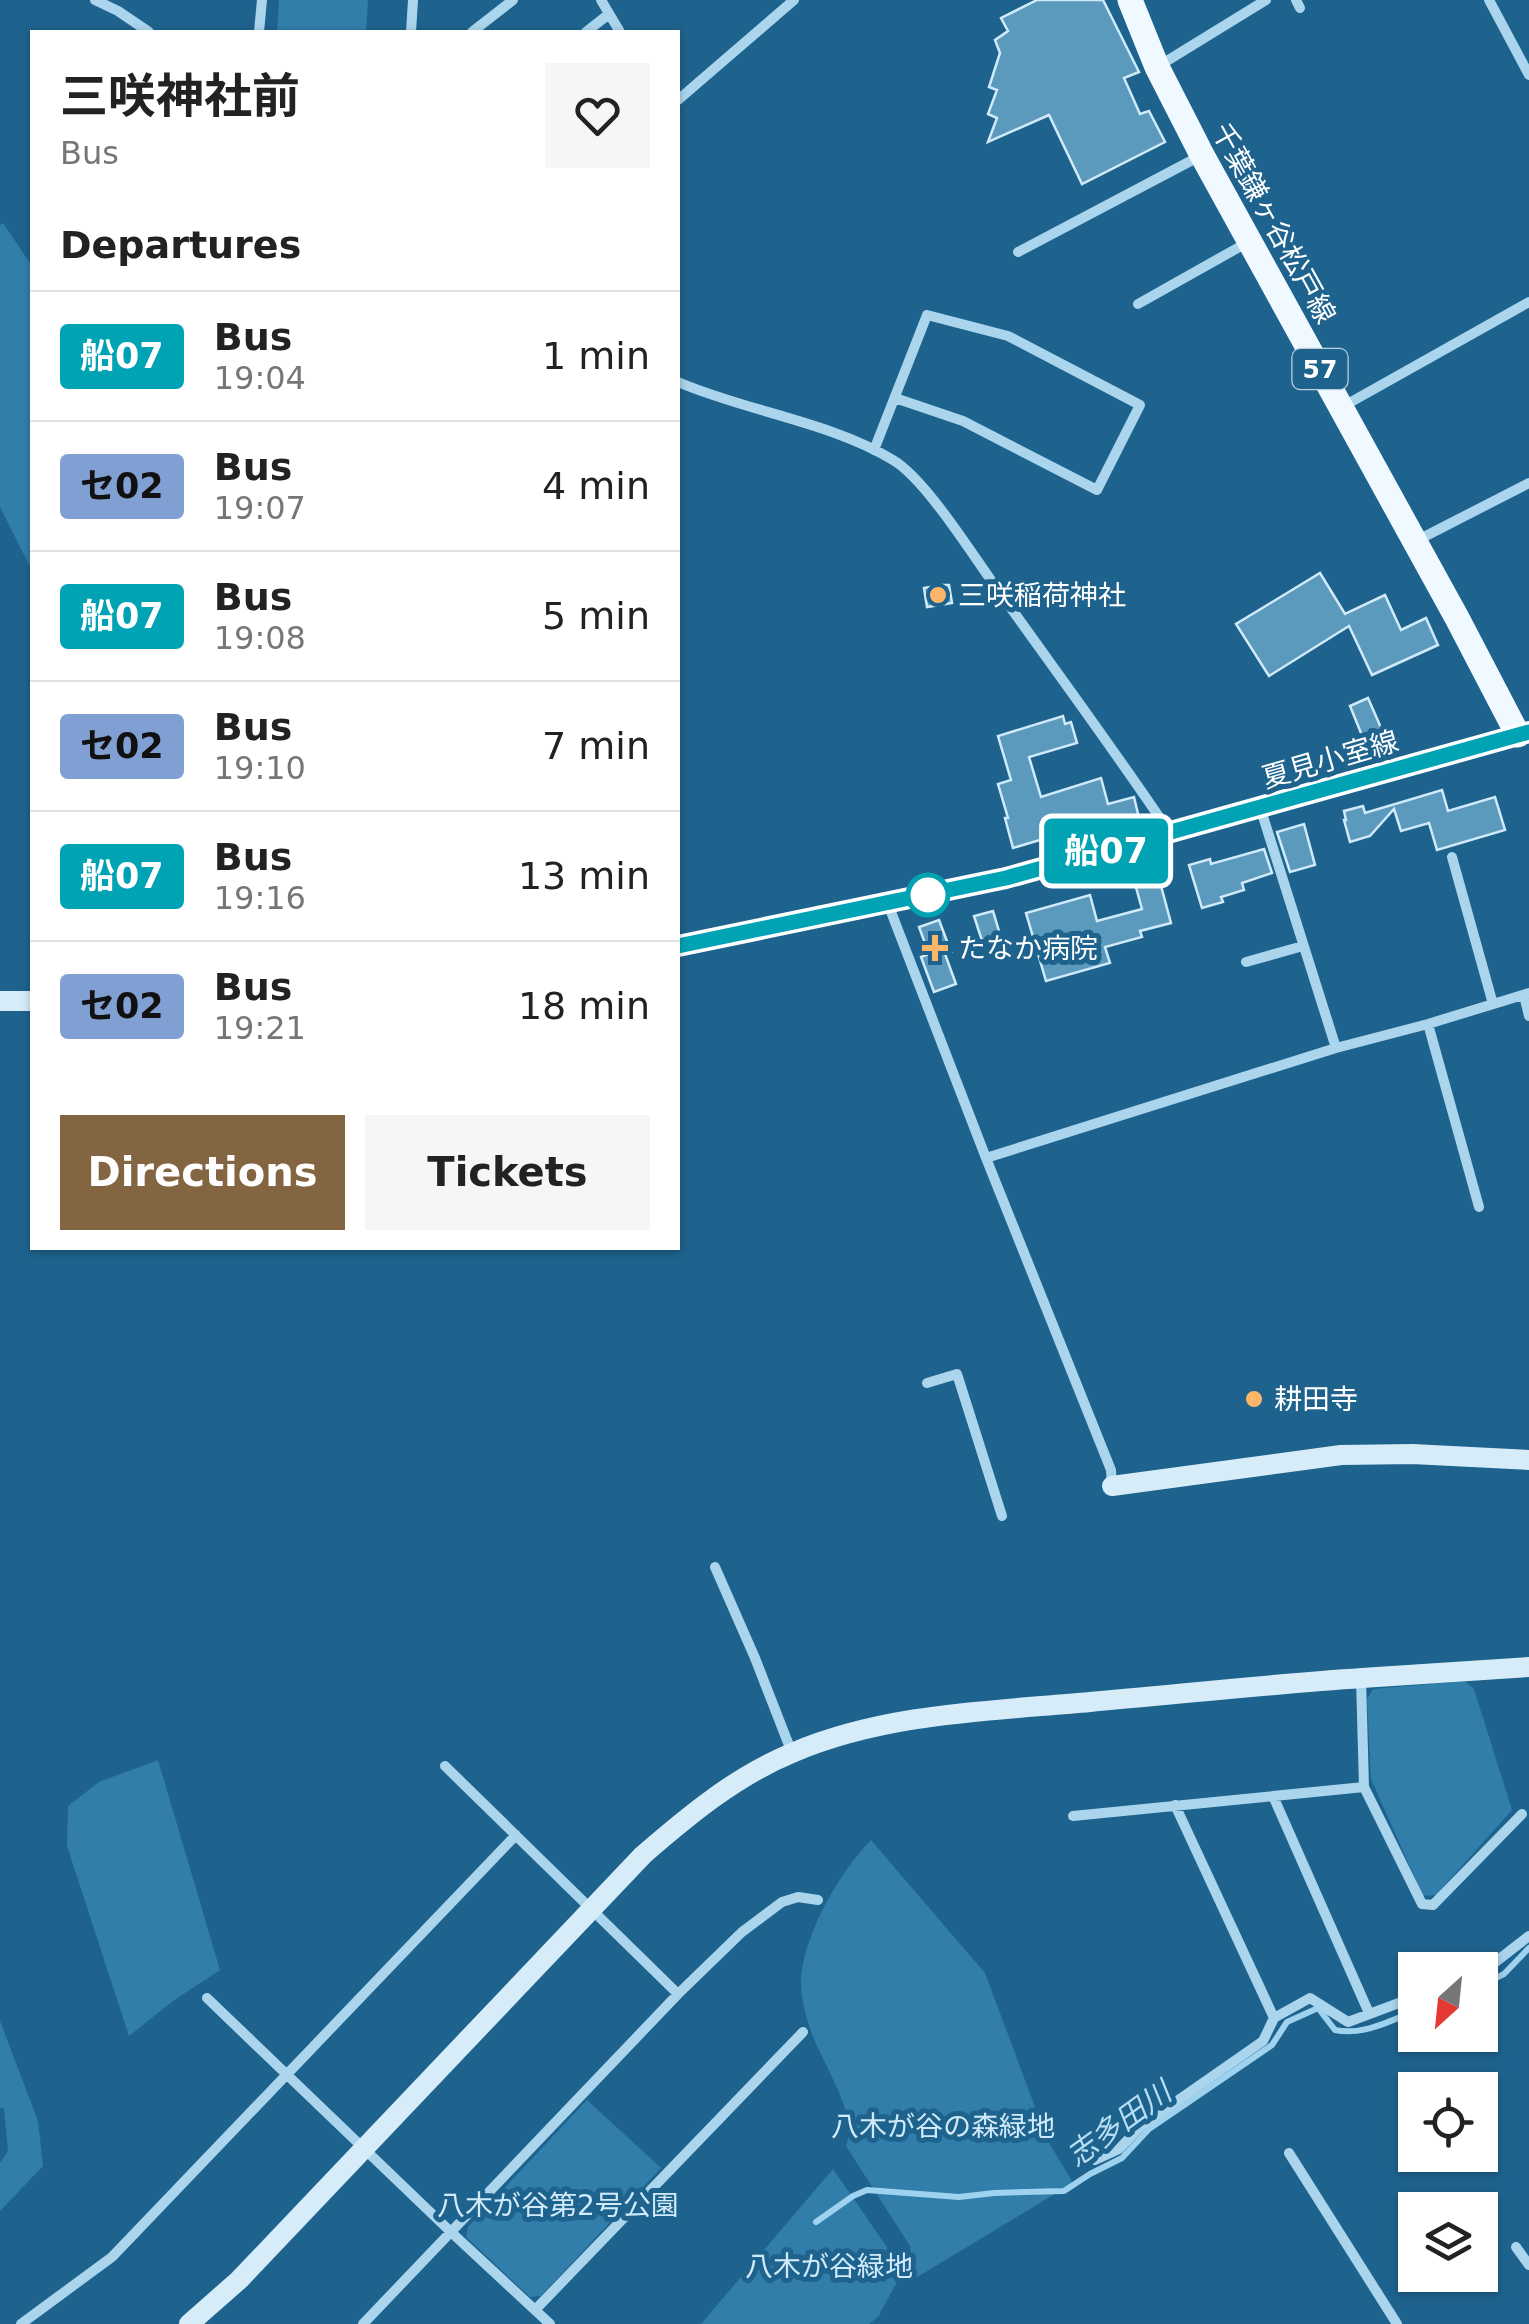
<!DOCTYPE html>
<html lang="en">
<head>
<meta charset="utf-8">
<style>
  body { margin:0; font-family:"DejaVu Sans","Noto Sans JP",sans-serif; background:#f6f6f6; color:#222; height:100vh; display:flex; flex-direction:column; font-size:38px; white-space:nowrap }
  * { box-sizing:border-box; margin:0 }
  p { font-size:32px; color:#767676 }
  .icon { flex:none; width:55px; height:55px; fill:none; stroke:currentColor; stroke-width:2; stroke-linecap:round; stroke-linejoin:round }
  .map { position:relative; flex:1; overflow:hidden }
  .drawer { position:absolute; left:30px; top:30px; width:650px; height:1220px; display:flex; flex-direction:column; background:#fff; border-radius:0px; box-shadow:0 2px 8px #0004 }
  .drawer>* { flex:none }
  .badge { padding:0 20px; border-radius:8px; font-size:35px; line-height:65px }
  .needle { width:65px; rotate:207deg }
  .fabs { position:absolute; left:1398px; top:1952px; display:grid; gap:20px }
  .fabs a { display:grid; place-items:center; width:100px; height:100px; border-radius:0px; background:#fff; box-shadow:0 2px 8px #0004; font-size:50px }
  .map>.badge { position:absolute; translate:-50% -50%; box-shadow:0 0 0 5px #fff }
  h2 { padding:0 30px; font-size:38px; line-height:90px }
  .round { display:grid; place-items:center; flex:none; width:105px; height:105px; border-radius:0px; background:#f6f6f6 }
  .overview { display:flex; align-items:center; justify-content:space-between; height:170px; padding:0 30px }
  h1 { font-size:48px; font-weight:700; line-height:75px }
  .action { display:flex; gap:20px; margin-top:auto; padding:20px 30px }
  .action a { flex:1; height:115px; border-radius:0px; background:#846542; color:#fff; font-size:40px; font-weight:700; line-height:115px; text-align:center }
  .action a+a { background:#f6f6f6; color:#222 }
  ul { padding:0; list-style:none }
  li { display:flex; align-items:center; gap:30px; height:130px; padding:0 30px; border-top:2px solid #e0e0e0 }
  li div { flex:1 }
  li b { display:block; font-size:38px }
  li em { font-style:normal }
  li .badge { min-width:110px; font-weight:700; text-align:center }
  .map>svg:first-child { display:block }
  .green { fill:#317eaa }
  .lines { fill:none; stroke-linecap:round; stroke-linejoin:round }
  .stream { stroke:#9ed2ee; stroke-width:6 }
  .building { fill:#5b99bd; stroke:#d0eaf9; stroke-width:2.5 }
  .street { stroke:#abd5ed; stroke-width:10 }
  .secondary { stroke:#d7ecf9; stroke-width:20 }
  .primary { stroke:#f0f9ff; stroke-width:25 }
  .line-casing { stroke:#fff; stroke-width:22 }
  .line { stroke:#00a3b4; stroke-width:15 }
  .poi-dot { fill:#fcb669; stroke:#1e638d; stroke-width:4 }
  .stop-dot { fill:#fff; stroke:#00a3b4; stroke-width:5 }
  .labels { text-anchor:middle; stroke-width:10; stroke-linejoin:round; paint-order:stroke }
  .shield { fill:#1e638d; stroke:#bcd0dd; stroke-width:2.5 }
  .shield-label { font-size:25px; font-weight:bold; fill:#fff }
  .street-label { font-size:28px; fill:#fff; stroke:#1e638d }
  .poi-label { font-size:28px; fill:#fff; stroke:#1e638d; text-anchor:start }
  .park-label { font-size:28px; fill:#d0eaf9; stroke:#1e638d }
  .water-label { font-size:30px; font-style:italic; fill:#b6def4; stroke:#1e638d }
</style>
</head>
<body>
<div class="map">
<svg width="1529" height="2324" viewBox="0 0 1529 2324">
  <rect width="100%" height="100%" fill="#1e638d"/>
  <path class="green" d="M279,0H368L366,32H277Z
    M3,223L32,266V571L0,507V225Z
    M1465,1681L1474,1689L1512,1810L1436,1895L1423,1896L1371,1779L1367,1699L1373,1689Z
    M158,1760L220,1970L173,2001L129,2036L67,1846L68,1806L99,1782Z
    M871,1840L985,1973L1047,2139L1073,2183L914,2279L910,2246L846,2146C847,2141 850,2136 849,2131C849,2105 827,2068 816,2044C807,2023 798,1992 802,1969C810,1924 840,1872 871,1840Z
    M0,2021L38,2121L43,2166L0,2211V2163L8,2151L4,2108H0Z
    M587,2100L661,2168L541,2296L530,2297L466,2237L468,2227Z
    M833,2169L891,2253L898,2280L878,2317L869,2324H701Z"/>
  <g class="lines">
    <path class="stream" d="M1480,1986L1504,1974L1529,1948
      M816,2222L853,2196L867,2190L959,2197L994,2193L1064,2191L1090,2174L1122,2158L1149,2129L1272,2045L1287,2022L1318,2008L1335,2030C1362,2036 1390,2021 1415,2011"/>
  </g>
  <path class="building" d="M1037,0H1103L1139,72L1124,78L1140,114L1149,111L1165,142L1082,184L1049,115L988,142L997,118L988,114L997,90L989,87L1000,53L995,40L1008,31L1001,18Z
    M1320,573L1345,614L1385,595L1401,630L1426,618L1438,645L1372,675L1349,626L1269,676L1236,624Z
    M942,585H949L952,603L927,607L924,588Z
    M1368,698L1382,730L1363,738L1350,706Z
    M1063,716L1065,724L1071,722L1077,743L1029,757L1041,797L1101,778L1108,804L1134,797L1139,818L1074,835L1073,830L1013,848L1005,818H1008L998,784L1011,780L998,736Z
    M1442,790L1448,811L1495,797L1505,830L1437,850L1429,823L1401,831L1394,809L1370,836L1350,842L1344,820H1346L1344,811L1363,806L1365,813Z
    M1304,824L1315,865L1290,872L1277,832Z
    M1264,849L1272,873L1242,883L1244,890L1221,897L1223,902L1202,908L1189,865L1210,859L1211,864Z
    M1156,867L1171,923L1140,931L1142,937L1105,947L1110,963L1046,981L1026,913L1090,895L1097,921L1142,909L1132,873Z
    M993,911L1001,938L983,944L974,916Z
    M939,920L951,952L945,954L956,984L934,992L921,957L929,954L919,927Z"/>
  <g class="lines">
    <path class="street" d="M95,0L118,11L149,32
      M601,0L620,32
      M1296,0L1300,8
      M1489,0L1529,75
      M259,32L262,0
      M411,32L413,0
      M472,32L513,0
      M586,32L609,14
      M1157,67L1266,0
      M678,100L794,0
      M1018,252L1202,155
      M1138,304L1250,241
      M678,382C745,411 831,422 893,460C925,479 970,551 993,583C1052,666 1113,748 1170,833
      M1342,407L1529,302
      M874,450L927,315L1008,336L1140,405L1097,490L963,421L895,398
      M1416,541L1529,483
      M1260,807L1336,1048
      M1452,857L1493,1004
      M888,904L986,1158L1111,1470L1112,1486
      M1246,962L1303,946
      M1524,995L1529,1016
      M1428,1024L1479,1207
      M986,1158L1336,1048L1428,1024L1529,993
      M927,1383L957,1374L1002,1516
      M715,1567L755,1658L792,1753
      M1361,1679L1364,1787L1422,1904L1433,1905L1522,1814
      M445,1766L678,1994
      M1273,1796L1369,2013
      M1175,1805L1274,2018
      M1073,1816L1364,1787
      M1480,1974L1529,1936
      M207,1998L452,2233L550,2324
      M1289,2153L1397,2324
      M1095,2160L1119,2149L1141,2126L1263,2041L1274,2018L1310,1998L1348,2022L1415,1997
      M1516,2247L1529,2265
      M535,2310L803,2032
      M21,2324L112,2257L516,1835
      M363,2324L678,1994L742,1932L782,1902L798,1897L818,1900"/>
    <path class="secondary" d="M678,946L1006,878L1528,732
      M0,1001H32
      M1112,1486L1341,1455L1412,1454L1529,1460
      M189,2324L239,2280L643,1855C688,1816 736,1776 792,1753C885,1713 992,1711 1090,1702C1181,1694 1272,1684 1362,1678C1418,1674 1474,1671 1529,1667"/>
    <path class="primary" d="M1130,0L1157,67L1202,155L1457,618L1518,735"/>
  </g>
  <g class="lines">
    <defs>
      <path id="line" d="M678,946L1006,878L1529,732"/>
    </defs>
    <use href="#line" class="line-casing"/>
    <use href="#line" class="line"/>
  </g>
  <g class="poi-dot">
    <circle cx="938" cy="595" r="10"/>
    <path d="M930 933h10v10h10v10h-10v10h-10v-10h-10v-10h10z"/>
    <circle cx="1254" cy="1399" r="10"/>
  </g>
  <circle class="stop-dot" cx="928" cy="895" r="20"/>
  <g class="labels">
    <rect class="shield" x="1292.5" y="349" width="55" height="40" rx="8"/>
    <g class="shield-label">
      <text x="1320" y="378">57</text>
    </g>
    <g class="street-label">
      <text transform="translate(1274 223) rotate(61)" y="10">千葉鎌ヶ谷松戸線</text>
      <text transform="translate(1330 759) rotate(-16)" y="10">夏見小室線</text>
    </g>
    <g class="poi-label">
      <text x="958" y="605">三咲稲荷神社</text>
      <text x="958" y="958">たなか病院</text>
      <text x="1274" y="1409">耕田寺</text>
    </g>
    <g class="park-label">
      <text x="943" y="2136">八木が谷の森緑地</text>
      <text x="558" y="2215">八木が谷第2号公園</text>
      <text x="829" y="2276">八木が谷緑地</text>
    </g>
    <g class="water-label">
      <text transform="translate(1119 2124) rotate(-36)" y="10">志多田川</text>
    </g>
  </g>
</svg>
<div class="fabs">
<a><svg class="needle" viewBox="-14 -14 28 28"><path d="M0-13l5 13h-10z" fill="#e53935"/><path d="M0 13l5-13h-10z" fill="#767676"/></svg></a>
<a><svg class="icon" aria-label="locate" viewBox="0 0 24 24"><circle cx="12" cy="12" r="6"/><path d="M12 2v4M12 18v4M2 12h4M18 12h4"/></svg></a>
<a><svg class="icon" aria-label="layers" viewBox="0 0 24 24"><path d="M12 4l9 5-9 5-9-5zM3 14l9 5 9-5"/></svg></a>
</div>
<b class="badge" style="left:1106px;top:851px;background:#00a3b4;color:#fff">船07</b>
<section class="drawer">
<div class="overview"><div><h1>三咲神社前</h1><p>Bus</p></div><a class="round"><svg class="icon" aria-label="heart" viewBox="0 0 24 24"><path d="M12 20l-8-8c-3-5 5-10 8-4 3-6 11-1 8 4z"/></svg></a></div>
<h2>Departures</h2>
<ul>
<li><span class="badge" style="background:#00a3b4;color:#fff">船07</span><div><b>Bus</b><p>19:04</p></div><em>1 min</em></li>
<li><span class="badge" style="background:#80a0d3;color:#111">セ02</span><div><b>Bus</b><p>19:07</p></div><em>4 min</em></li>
<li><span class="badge" style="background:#00a3b4;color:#fff">船07</span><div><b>Bus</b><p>19:08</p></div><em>5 min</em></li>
<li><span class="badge" style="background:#80a0d3;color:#111">セ02</span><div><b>Bus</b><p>19:10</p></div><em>7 min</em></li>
<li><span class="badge" style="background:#00a3b4;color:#fff">船07</span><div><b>Bus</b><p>19:16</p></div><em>13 min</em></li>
<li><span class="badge" style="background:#80a0d3;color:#111">セ02</span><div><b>Bus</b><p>19:21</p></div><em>18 min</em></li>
</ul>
<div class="action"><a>Directions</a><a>Tickets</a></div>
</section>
</div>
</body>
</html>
